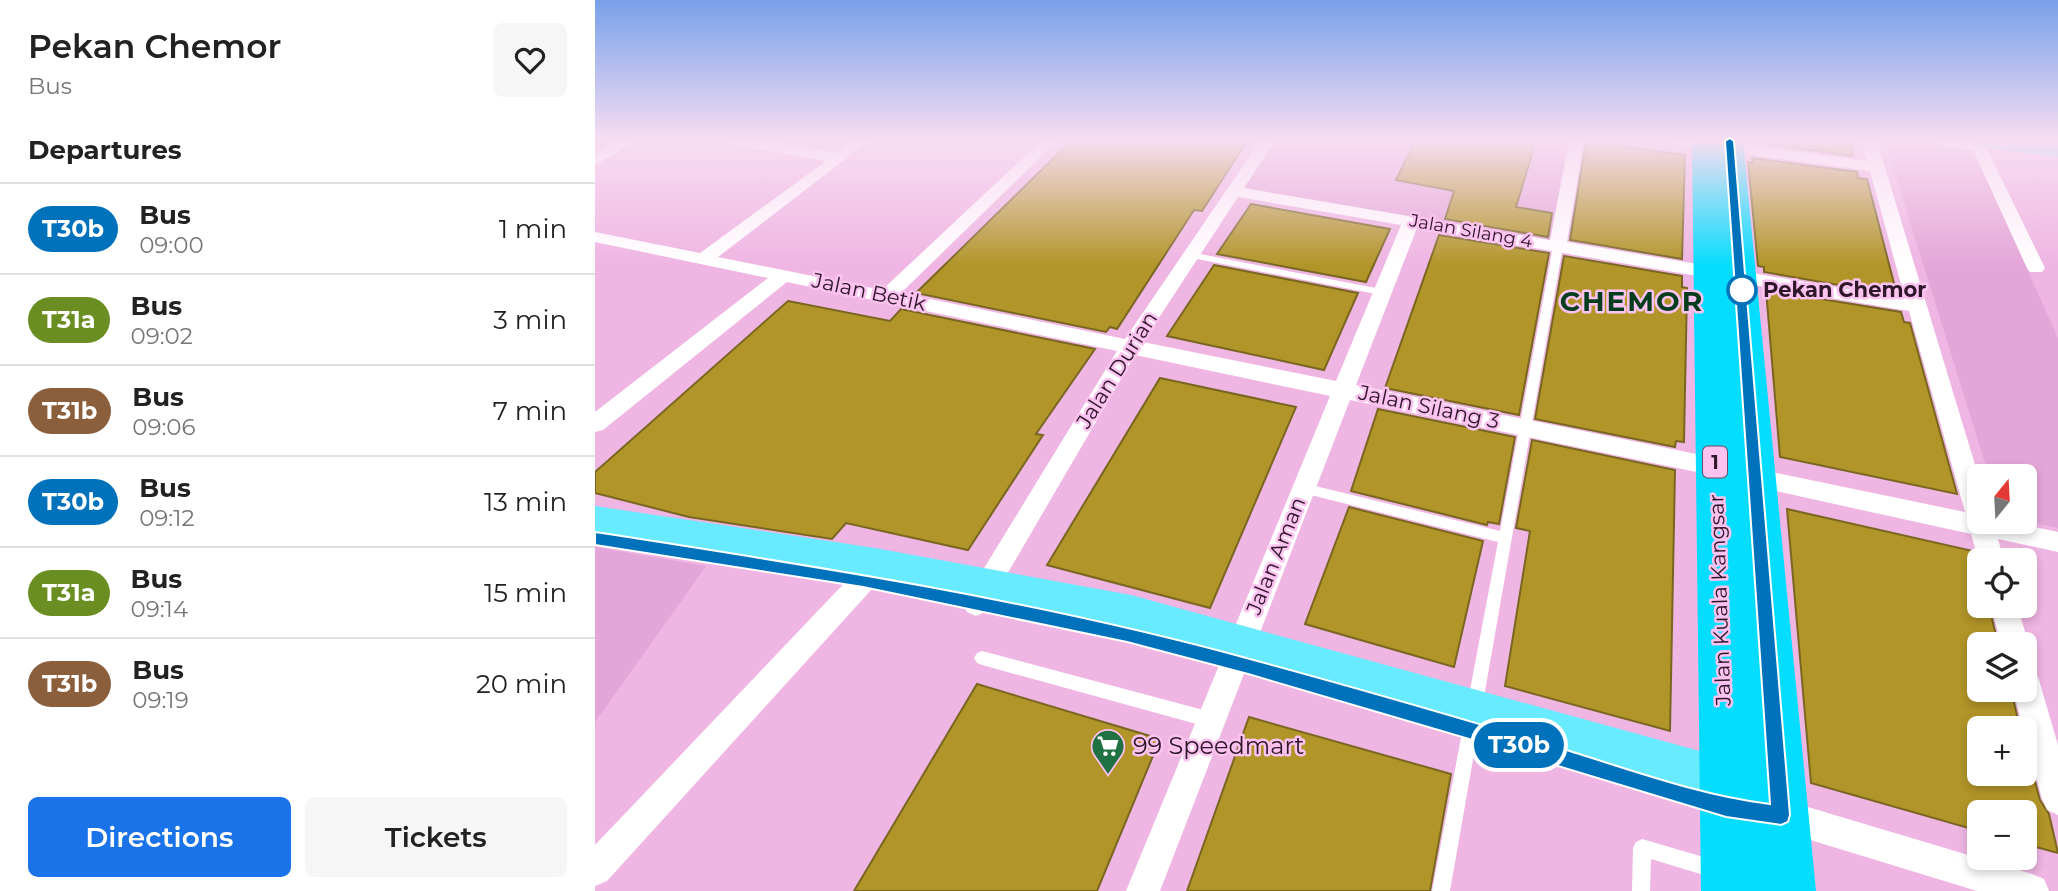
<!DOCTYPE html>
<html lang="en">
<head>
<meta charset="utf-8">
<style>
  body { margin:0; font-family:Montserrat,sans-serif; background:#f6f6f6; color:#222; height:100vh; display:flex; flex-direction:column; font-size:26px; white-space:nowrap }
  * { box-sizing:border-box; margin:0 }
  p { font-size:23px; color:#767676 }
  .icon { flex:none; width:38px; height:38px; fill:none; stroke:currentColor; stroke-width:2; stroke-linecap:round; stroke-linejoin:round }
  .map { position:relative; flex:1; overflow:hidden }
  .sheet { display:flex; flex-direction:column; background:#fff; width:595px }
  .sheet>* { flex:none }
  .badge { padding:0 14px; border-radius:23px; font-size:24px; line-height:46px }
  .needle { width:46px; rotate:18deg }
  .fabs { position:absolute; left:1372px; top:464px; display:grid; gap:14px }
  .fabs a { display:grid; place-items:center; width:70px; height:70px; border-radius:10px; background:#fff; box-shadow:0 4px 10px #0003; font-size:35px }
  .map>.badge { position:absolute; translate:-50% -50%; box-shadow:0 0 0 4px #fff }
  h2 { padding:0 28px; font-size:26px; line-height:63px }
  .round { display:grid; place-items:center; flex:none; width:74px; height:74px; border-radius:10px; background:#f6f6f6 }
  .head { display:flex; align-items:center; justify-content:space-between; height:119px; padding:0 28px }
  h1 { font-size:33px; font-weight:600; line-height:52px }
  .action { display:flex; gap:14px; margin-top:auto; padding:14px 28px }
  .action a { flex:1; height:80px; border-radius:10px; background:#1a73e8; color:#fff; font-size:28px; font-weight:600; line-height:80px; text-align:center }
  .action a+a { background:#f6f6f6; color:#222 }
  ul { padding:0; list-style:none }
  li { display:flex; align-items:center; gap:21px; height:91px; padding:0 28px; border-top:2px solid #e0e0e0 }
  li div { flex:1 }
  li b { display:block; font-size:26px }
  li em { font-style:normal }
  li .badge { min-width:77px; font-weight:700; text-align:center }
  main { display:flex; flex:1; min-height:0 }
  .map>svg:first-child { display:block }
  .built { fill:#e4a6d8 }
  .building { fill:#b29528; stroke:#796621; stroke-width:2 }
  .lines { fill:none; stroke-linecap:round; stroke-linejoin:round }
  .lane { fill:#fff; fill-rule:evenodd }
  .street { fill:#fff; fill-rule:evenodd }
  .primary { fill:#68ebfe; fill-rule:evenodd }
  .highway { fill:#04ddfe; fill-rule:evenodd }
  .line { fill:#0072bc; stroke:#fff; stroke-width:2 }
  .stop-dot { fill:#fff; stroke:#0072bc; stroke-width:3.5 }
  .labels { text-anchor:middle; stroke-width:5; stroke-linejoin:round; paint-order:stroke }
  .far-street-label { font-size:18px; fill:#2d1729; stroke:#fcc2f0 }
  .shield { fill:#fcc2f0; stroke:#6b4a65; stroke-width:2 }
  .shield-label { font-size:19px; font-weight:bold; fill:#2d1729 }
  .stop-label { font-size:21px; font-weight:bold; fill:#2d1729; stroke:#fcc2f0; text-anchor:start }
  .street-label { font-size:21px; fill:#2d1729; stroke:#fcc2f0 }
  .near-poi-label { font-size:24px; fill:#2d1729; stroke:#fcc2f0; text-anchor:start }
  .district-label { font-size:28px; font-weight:bold; letter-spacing:2px; fill:#003d1d; stroke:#fcc2f0 }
</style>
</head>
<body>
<main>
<section class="sheet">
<div class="head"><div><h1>Pekan Chemor</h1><p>Bus</p></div><a class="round"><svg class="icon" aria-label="heart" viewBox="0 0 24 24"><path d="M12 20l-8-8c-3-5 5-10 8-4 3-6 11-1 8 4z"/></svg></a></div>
<h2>Departures</h2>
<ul>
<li><span class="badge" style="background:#0072bc;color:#fff">T30b</span><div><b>Bus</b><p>09:00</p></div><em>1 min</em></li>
<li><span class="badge" style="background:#6b8e23;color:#fff">T31a</span><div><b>Bus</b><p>09:02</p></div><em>3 min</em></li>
<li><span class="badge" style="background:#8b5e3c;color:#fff">T31b</span><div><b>Bus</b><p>09:06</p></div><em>7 min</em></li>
<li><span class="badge" style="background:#0072bc;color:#fff">T30b</span><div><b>Bus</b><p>09:12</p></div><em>13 min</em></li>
<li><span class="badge" style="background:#6b8e23;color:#fff">T31a</span><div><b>Bus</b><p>09:14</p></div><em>15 min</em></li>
<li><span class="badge" style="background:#8b5e3c;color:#fff">T31b</span><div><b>Bus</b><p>09:19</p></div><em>20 min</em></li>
</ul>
<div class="action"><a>Directions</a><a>Tickets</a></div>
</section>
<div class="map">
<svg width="1463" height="891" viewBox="0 0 1463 891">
  <rect width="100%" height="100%" fill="#efb5e3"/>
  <path class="built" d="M672,141H983L963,246L638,191Z
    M1290,141L1379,151L1463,338V528L1430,521V476H1394Z
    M0,547L111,566L0,722Z"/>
  <path class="building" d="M476,141H652L607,211L599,210L522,329L515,327L511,332L321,293Z
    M820,141L859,143L861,141H941L921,207L957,213L953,237L850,219L859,191L801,180Z
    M991,141L1090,155L1087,259L975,240Z
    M1156,141H1255L1258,156L1157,142Z
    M1157,158L1262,172L1263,178L1272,179L1302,295L1169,272V267L1163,266L1153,162L1158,163Z
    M656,204L795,229L771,282L622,254Z
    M844,235L954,253L924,415L790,388Z
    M969,256L1087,276V287L1092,288L1089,442L1081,441L1080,447L940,419Z
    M619,265L763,293L729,370L572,336Z
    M1171,290L1306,312L1309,322L1315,323L1362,494L1185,457Z
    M193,301L295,321L306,309L500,349L441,434L448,435L373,550L251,523L237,539L94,517L0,493V472Z
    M565,378L701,407L615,608L452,565Z
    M783,409L920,437L904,524L893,522L892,525L756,491Z
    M937,440L1080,470L1075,731L910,686L935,531L921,528Z
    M754,507L888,541L859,667L710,624Z
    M1192,509L1378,551L1384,565V606H1394L1403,644H1384V690H1416L1425,728H1384V774H1430L1432,752L1445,800L1454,814L1463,853L1430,844V812H1384V831L1216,783Z
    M382,684L565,739L502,891H259Z
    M654,717L856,774L835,891H592Z"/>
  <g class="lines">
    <path class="lane" d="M963,243L968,246L855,891H837L903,542L708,493L703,492L702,488L703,484L708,483L905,531L958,246Z
      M595,252L786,289L791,292L786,295L592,257V253Z
      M387,651L616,712L622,714L624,720L622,726L616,728L387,665L382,663L379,658L382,653Z
      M1047,839L1122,861L1128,864L1131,870L1128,876L1122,879L1056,859L1055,891H1037L1038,848L1041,842Z"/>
    <path class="street" d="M22,141H41L0,165V154Z
      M136,141H169L241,153L258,141H274L123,257L287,290L446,141H462L306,293L530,339L665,141H680L649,188L955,240L974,141H989L972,242L1114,266L1121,268L1123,272L1121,276L1114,278L822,228L761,385L1121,458L1129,461L1133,467L1129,473L1121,476L755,400L565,891H531L735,396L540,355L390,612L381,616L372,612L368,604L372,596L522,351L192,282L8,430L0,432V412L173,278L0,242V232L105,253L231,161L143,146ZM643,197L806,225L741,381L548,342Z
      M1076,141H1115L1118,144C1109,151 1085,148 1076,141Z
      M1266,141H1282L1384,478V522H1415L1463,532V552L1403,539L1409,560H1384V562L1376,534L1162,487L1154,485L1150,478L1154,471L1162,469L1370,512L1314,311L1146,283L1137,277L1146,271L1310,299L1275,171L1135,152L1127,147L1135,142L1272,161Z
      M1338,141L1389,143L1450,268L1447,272H1435L1432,268L1378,150L1345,146Z
      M268,570L277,573L281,581L277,589L12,881L0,886V845L259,573Z
      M1396,606H1422L1434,644L1430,653V644H1406Z
      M1430,666L1440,670L1444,680L1463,745V815L1452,810L1447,799L1418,690H1430Z
      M1186,799L1437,874L1449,879L1454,891H1382L1186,831L1175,826L1170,815L1175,804Z"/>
    <path class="primary" d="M1378,141L1463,143V157L1390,148L1381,146Z
      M0,506L280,548L536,595L1130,758L1170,777L1177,795L1170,813L1152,820L1120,805L536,633L280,584L0,538Z"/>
    <path class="highway" d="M1097,141H1148L1221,891H1106Z"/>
  </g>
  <linearGradient id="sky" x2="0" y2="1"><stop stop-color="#78a1ea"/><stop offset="0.53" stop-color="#f8def2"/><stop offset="1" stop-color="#f8def2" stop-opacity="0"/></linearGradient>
  <rect width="1463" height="266" fill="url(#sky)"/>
  <path class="line" d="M1135,138L1139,141L1195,815L1193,822L1186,825L1131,817L874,739L653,674L532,642L268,587L0,545V532C220,566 441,600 655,659C759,687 862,717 965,748C1034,769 1103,795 1175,804L1130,141Z"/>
  <defs>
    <symbol id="supermarket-pin" viewBox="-11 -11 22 30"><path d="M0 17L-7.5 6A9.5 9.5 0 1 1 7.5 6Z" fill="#217242" stroke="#fcc2f0"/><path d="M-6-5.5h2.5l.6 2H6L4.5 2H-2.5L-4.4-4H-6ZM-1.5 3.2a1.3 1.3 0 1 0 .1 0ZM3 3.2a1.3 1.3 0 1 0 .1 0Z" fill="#fff"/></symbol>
  </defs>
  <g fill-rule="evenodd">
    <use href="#supermarket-pin" x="494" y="727" width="38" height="52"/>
  </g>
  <circle class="stop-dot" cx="1147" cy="290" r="14"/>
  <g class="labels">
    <g class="far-street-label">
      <text transform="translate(876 231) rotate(10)" y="6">Jalan Silang 4</text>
    </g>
    <rect class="shield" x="1108" y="446.5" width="24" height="31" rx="5"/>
    <g class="shield-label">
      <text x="1120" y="469">1</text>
    </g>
    <g class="stop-label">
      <text x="1168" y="297">Pekan Chemor</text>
    </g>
    <g class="street-label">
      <text transform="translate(274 292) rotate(12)" y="7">Jalan Betik</text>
      <text transform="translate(522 370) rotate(-58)" y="7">Jalan Durian</text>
      <text transform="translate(834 407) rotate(12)" y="7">Jalan Silang 3</text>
      <text transform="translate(681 556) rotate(-68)" y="7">Jalan Aman</text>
      <text transform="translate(1125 600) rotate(-92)" y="7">Jalan Kuala Kangsar</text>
    </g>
    <g class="near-poi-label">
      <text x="538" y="754">99 Speedmart</text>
    </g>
    <g class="district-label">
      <text x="1037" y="311">CHEMOR</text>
    </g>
  </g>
</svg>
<div class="fabs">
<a><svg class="needle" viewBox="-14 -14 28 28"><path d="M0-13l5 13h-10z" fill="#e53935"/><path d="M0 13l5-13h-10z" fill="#767676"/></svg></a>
<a><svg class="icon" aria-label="locate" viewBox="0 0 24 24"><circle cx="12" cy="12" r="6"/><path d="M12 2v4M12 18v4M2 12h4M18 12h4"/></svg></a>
<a><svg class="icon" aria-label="layers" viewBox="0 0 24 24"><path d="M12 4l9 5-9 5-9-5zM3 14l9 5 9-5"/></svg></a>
<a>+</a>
<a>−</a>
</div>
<b class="badge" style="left:924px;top:745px;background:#0072bc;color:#fff">T30b</b>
</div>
</main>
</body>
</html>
